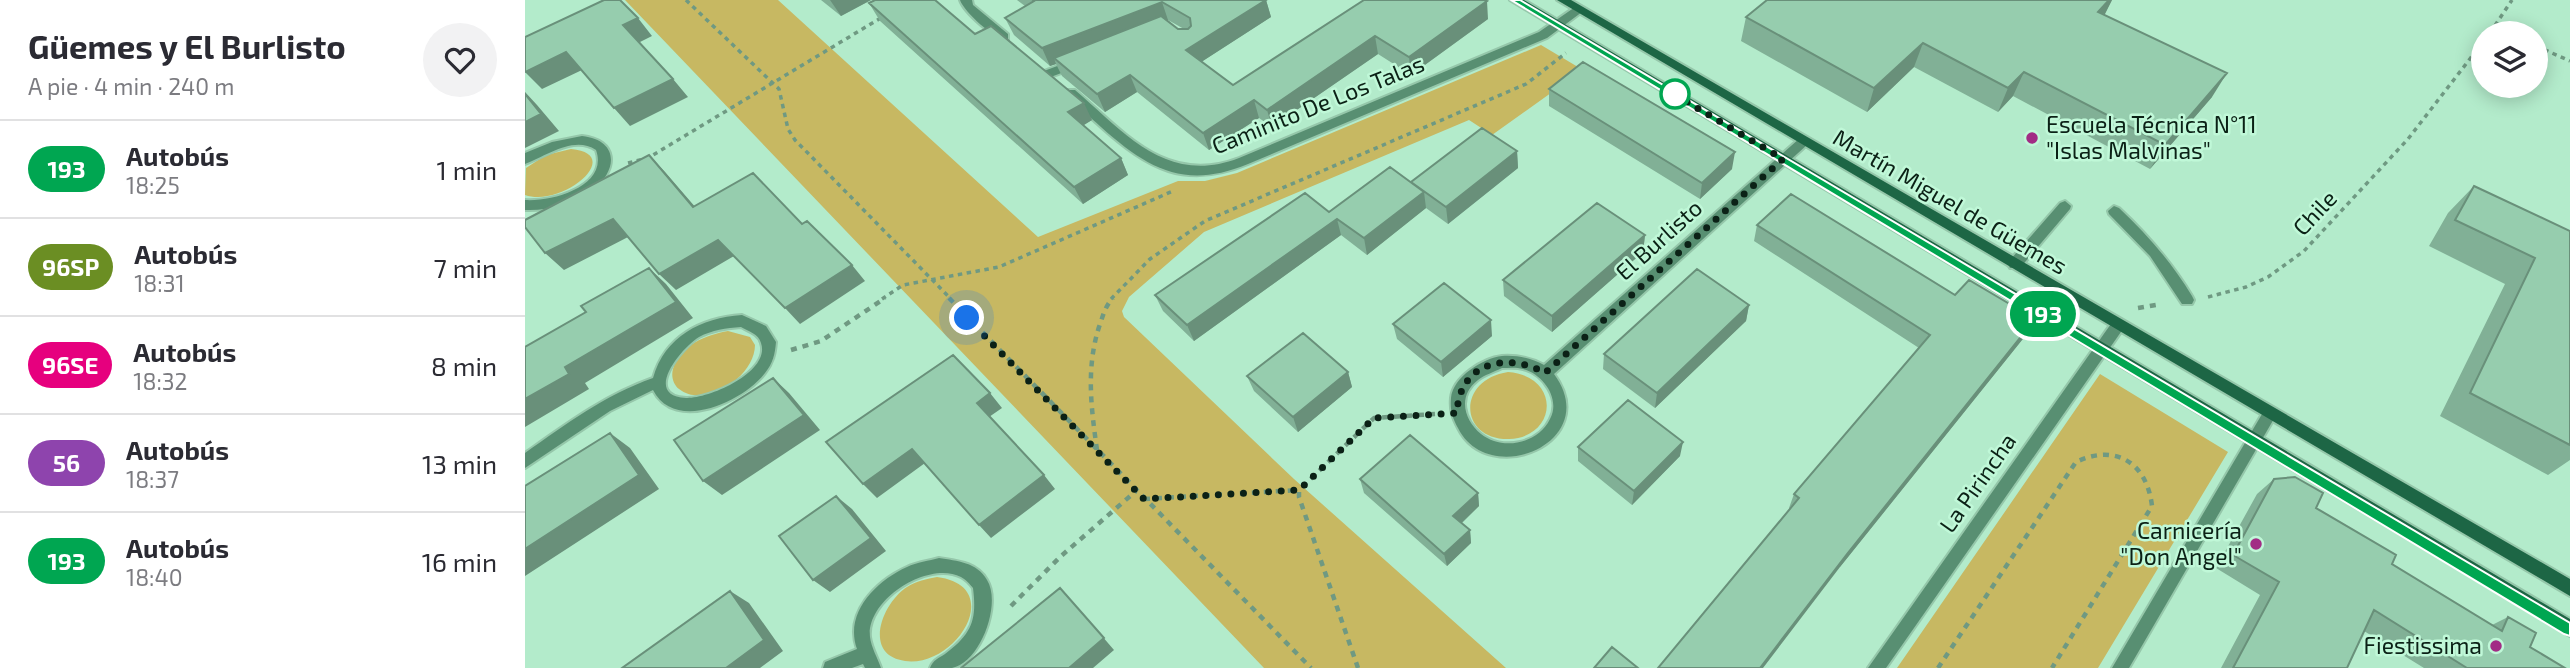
<!DOCTYPE html>
<html lang="es">
<head>
<meta charset="utf-8">
<style>
  body { margin:0; font-family:"Exo 2",sans-serif; background:#f2f2f3; color:#2b2b33; height:100vh; display:flex; flex-direction:column; font-size:26px; white-space:nowrap }
  * { box-sizing:border-box; margin:0 }
  p { font-size:23px; color:#7c7c81 }
  .icon { flex:none; width:38px; height:38px; fill:none; stroke:currentColor; stroke-width:2; stroke-linecap:round; stroke-linejoin:round }
  .map { position:relative; flex:1; overflow:hidden }
  .sheet { display:flex; flex-direction:column; background:#fff; width:525px }
  .sheet>* { flex:none }
  .badge { padding:0 14px; border-radius:23px; font-size:24px; line-height:46px }
  .controls { position:absolute; left:1946px; top:21px; display:grid; gap:14px }
  .controls a { display:grid; place-items:center; width:77px; height:77px; border-radius:50%; background:#fff; box-shadow:0 4px 18px #0003; font-size:35px }
  .you { position:absolute; width:35px; height:35px; margin:-18px; border:5px solid #fff; border-radius:50%; background:#1a73e8; box-shadow:0 0 0 10px #1a73e833 }
  .map>.badge { position:absolute; translate:-50% -50%; box-shadow:0 0 0 4px #fff }
  .round { display:grid; place-items:center; flex:none; width:74px; height:74px; border-radius:37px; background:#f2f2f3 }
  .head { display:flex; align-items:center; justify-content:space-between; height:119px; padding:0 28px }
  h1 { font-size:33px; font-weight:700; line-height:52px }
  ul { padding:0; list-style:none }
  li { display:flex; align-items:center; gap:21px; height:98px; padding:0 28px; border-top:2px solid #e1e1e2 }
  li div { flex:1 }
  li b { display:block; font-size:26px }
  li em { font-style:normal }
  li .badge { min-width:77px; font-weight:700; text-align:center }
  main { display:flex; flex:1; min-height:0 }
  .map>svg:first-child { display:block }
  .green { fill:#c7b862 }
  .lines { fill:none; stroke-linecap:round; stroke-linejoin:round }
  .service-casing { stroke:#95c7aa; stroke-width:4 }
  .minor-casing { stroke:#95c7aa; stroke-width:4 }
  .secondary-casing { stroke:#95c7aa; stroke-width:4 }
  .path-far1 { stroke:#6f9982; stroke-width:3.5; stroke-dasharray:4.5 4.5; stroke-linecap:butt }
  .path { stroke:#6f9982; stroke-width:4.5; stroke-dasharray:6 6; stroke-linecap:butt }
  .service { fill:#588f72; fill-rule:evenodd }
  .minor { fill:#588f72; fill-rule:evenodd }
  .secondary { fill:#1d6645; fill-rule:evenodd }
  .wall { fill:#81b096; fill-rule:evenodd }
  .shaded-wall { fill:#69907a }
  .building { fill:#96cdae; stroke:#69907a; stroke-width:2 }
  .line { fill:#00a651; stroke:#fff; stroke-width:2 }
  .walk { stroke:#0b2116; stroke-width:7; stroke-dasharray:0 12.6 }
  .stop-dot { fill:#fff; stroke:#00a651; stroke-width:3.5 }
  .poi-dot { fill:#a22c85; stroke:#c0f8d8; stroke-width:2.5 }
  .labels { text-anchor:middle; stroke-width:5; stroke-linejoin:round; paint-order:stroke }
  .street-label { font-size:23px; fill:#0b2116; stroke:#c0f8d8 }
  .poi-label { font-size:23px; fill:#0b2116; stroke:#c0f8d8; text-anchor:end }
</style>
</head>
<body>
<main>
<section class="sheet">
<div class="head"><div><h1>Güemes y El Burlisto</h1><p>A pie · 4 min · 240 m</p></div><a class="round"><svg class="icon" aria-label="heart" viewBox="0 0 24 24"><path d="M12 20l-8-8c-3-5 5-10 8-4 3-6 11-1 8 4z"/></svg></a></div>
<ul>
<li><span class="badge" style="background:#00a651;color:#fff">193</span><div><b>Autobús</b><p>18:25</p></div><em>1 min</em></li>
<li><span class="badge" style="background:#6b8e23;color:#fff">96SP</span><div><b>Autobús</b><p>18:31</p></div><em>7 min</em></li>
<li><span class="badge" style="background:#e6007e;color:#fff">96SE</span><div><b>Autobús</b><p>18:32</p></div><em>8 min</em></li>
<li><span class="badge" style="background:#8e44ad;color:#fff">56</span><div><b>Autobús</b><p>18:37</p></div><em>13 min</em></li>
<li><span class="badge" style="background:#00a651;color:#fff">193</span><div><b>Autobús</b><p>18:40</p></div><em>16 min</em></li>
</ul>
</section>
<div class="map">
<svg width="2045" height="668" viewBox="0 0 2045 668">
  <rect width="100%" height="100%" fill="#b3ebcb"/>
  <path class="green" d="M100,0H253L513,237L653,181H680L712,173L1016,45L1058,70L967,135L944,120L679,232L604,297L597,311L599,317L769,479L981,668H739Z
    M46,149C101,154 38,208 0,195L1,168L21,155Z
    M203,331L225,337L230,345C230,376 181,410 154,389C148,384 146,376 148,369C155,345 181,335 203,331Z
    M983,372C1036,376 1033,437 984,439C934,440 931,380 983,372Z
    M1575,374L1703,452L1573,668H1372Z
    M412,577C482,586 431,668 380,661C337,655 357,603 382,587C391,581 402,579 412,577Z"/>
  <g class="lines">
    <defs>
      <path id="service" d="M1540,201L1546,206L1545,209L1495,268H1485L1483,264L1485,260L1535,203Z
        M1589,206L1594,208C1622,234 1647,263 1667,296L1669,300L1667,304H1657L1625,256L1584,214L1583,211Z"/>
      <path id="minor" d="M435,0H447L448,5L483,34V40C471,41 439,12 435,0Z
        M1053,5L1059,9L1057,12L1022,38L723,164C660,190 623,169 576,127C564,116 550,105 540,93L542,90H550C600,133 642,186 714,158L1014,32Z
        M551,59L555,60V66L523,78L517,74L519,71Z
        M57,136C93,140 94,169 68,190C50,204 23,211 0,210V200C27,202 84,186 71,150C49,135 21,156 0,164V153L27,142Z
        M1279,137L1285,141L1283,144L1029,374C1079,442 964,490 933,428C927,417 925,410 926,398C928,377 958,358 977,356C992,355 1006,358 1019,365L1275,138ZM977,368C984,368 991,367 998,369C1018,374 1036,399 1025,419C1013,444 977,451 956,434C939,420 932,396 953,380C959,375 969,372 977,368Z
        M217,315L241,326L251,342C250,354 248,363 240,373C218,402 150,433 128,390L85,411L0,468V453C41,424 80,395 128,378C140,336 176,318 217,315ZM216,327C223,331 234,334 236,343C246,372 184,399 161,398C117,396 156,348 174,337C187,330 201,328 216,327Z
        M1593,319L1598,321L1600,325L1598,329L1361,668H1343L1588,321Z
        M1745,407L1750,409L1752,413L1750,417L1604,668H1587L1740,409Z
        M414,558C432,561 452,562 462,580C477,604 455,663 427,668C420,668 411,668 405,668C408,660 414,658 420,654C447,634 452,620 448,588C445,584 440,579 436,577C403,560 341,600 345,637C346,647 353,659 356,668H340L338,664L327,668H298L300,662L332,649C319,613 351,581 382,567C392,562 404,561 414,558Z"/>
      <path id="secondary" d="M985,0H999L2045,619V636Z
        M1032,0H1046L2045,579V596Z"/>
    </defs>
    <use href="#service" class="service-casing"/>
    <use href="#minor" class="minor-casing"/>
    <use href="#secondary" class="secondary-casing"/>
    <path class="path-far1" d="M161,0L254,89L263,129L270,140L426,299
      M1969,28L1982,33
      M1965,33L1987,0
      M2011,46L2045,61
      M103,163L123,158L359,16
      M1683,297L1721,287L1743,277L1779,251L1883,139L1958,42
      M357,299L378,285L474,267L648,191
      M586,299L625,259L680,221L1001,84L1041,53"/>
    <path class="path" d="M424,298L786,668
      M1613,308L1636,304
      M266,350L296,341L360,298
      M572,450C566,407 561,368 574,327C578,316 580,306 588,298
      M619,499L774,490
      M486,606L535,557L611,491
      M833,668L774,497V490L849,418L910,414
      M1413,668L1551,462C1591,443 1622,463 1627,506L1527,668"/>
    <use href="#service" class="service"/>
    <use href="#minor" class="minor"/>
    <use href="#secondary" class="secondary"/>
  </g>
  <path class="wall" d="M296,0H346L316,16Z
    M492,0H741L746,17L676,62L708,85L839,0L963,19L886,75L853,54L747,127L734,118L684,150L612,92L580,112L537,76L531,64L525,66L489,35L480,18L500,6ZM642,20H643L659,29H653Z
    M1242,0H1587L1579,15L1687,97L1625,169L1488,96L1473,112L1389,67L1342,112L1216,41L1221,17Z
    M344,3L450,34L567,120L558,125L596,158L603,175L558,204L355,21Z
    M1024,89L1207,169L1175,199L1024,106Z
    M992,151L993,168L923,224L901,208L842,255L816,235L669,341L638,311L630,295L804,212L886,182Z
    M1949,186L2045,231V460L2023,475L1915,416L1980,284L1904,246L1923,213Z
    M1232,225L1430,295L1501,335L1315,567L1264,508L1269,494L1394,348L1229,241Z
    M1120,235L1118,252L1027,332L979,296L978,280Z
    M1224,305L1221,321L1130,408L1078,369L1079,354Z
    M868,324L967,336L918,377L872,339Z
    M823,372L827,387L773,432L729,391L722,376Z
    M1053,447L1155,456L1107,505L1053,461Z
    M835,479L953,493L954,506L937,523L945,530L946,543L922,566L839,493Z
    M1749,479L1791,508L1867,564L1967,625L1983,617L2005,647L2040,668H1899L1839,631L1822,668H1696L1735,595L1691,568L1732,494Z"/>
  <path class="shaded-wall" d="M305,0H346L316,16Z
    M741,0L746,17L667,68L661,50Z
    M1584,0H1587L1578,18L1573,12Z
    M962,1L963,19L886,75L884,57Z
    M637,2L643,20L534,63L529,58L531,64L525,66L517,48Z
    M113,18L127,36L113,43L98,25Z
    M850,36L853,54L747,127L742,110Z
    M1398,43L1389,67L1342,112L1349,88Z
    M41,52L57,70L17,89L0,72Z
    M1499,72L1488,96L1473,112L1483,88Z
    M1702,73L1687,97L1625,169L1640,145Z
    M605,75L612,92L580,112L572,94Z
    M148,79L163,97L105,126L89,108Z
    M0,92L12,105L34,131L0,148Z
    M729,100L734,118L684,150L678,133Z
    M559,103L567,120L551,130L543,112Z
    M992,151L993,168L923,224L921,207Z
    M1210,152L1207,169L1175,199L1177,183Z
    M124,155L140,172L184,223L168,207Z
    M596,158L603,175L558,204L549,187Z
    M899,192L901,208L842,255L839,238Z
    M88,219L105,236L39,270L20,253Z
    M812,219L816,235L669,341L662,325Z
    M1120,235L1118,252L1027,332V316Z
    M193,240L209,256L151,290L134,274Z
    M327,265L340,281L275,324L260,308Z
    M124,268L141,284L168,318L60,383L64,389L0,427V399L40,367Z
    M1224,305L1221,321L1130,408L1132,393Z
    M1510,319L1501,335L1315,567L1238,668H1235L1322,554Z
    M966,320L967,336L918,377L916,362Z
    M823,372L827,387L773,432L768,417Z
    M248,378L264,393L295,430L197,495L178,481Z
    M465,393L477,408L464,417L452,403Z
    M85,433L105,448L134,489L0,576V549Z
    M1158,442L1155,456L1107,505L1109,491Z
    M387,449L400,463L352,498L338,484Z
    M519,475L530,489L466,538L454,525Z
    M953,493L954,506L930,529L928,516Z
    M311,496L327,509L361,551L305,592L288,580Z
    M945,530L946,543L922,566L919,554Z
    M205,591L224,603L258,651L235,668H201Z
    M546,600L589,650L568,668H544Z"/>
  <path class="building" d="M79,0H95L113,18L98,25L148,79L89,108L41,52L0,72V37Z
    M350,0H410L450,34L466,26L559,103L543,112L596,158L549,187L344,3Z
    M508,0H741L661,50L708,85L839,0H959L962,1L884,57L850,36L742,110L729,100L678,133L605,75L572,94L529,58L636,16L653,29H663L666,26L665,18L637,2L517,48L480,18L509,1Z
    M1242,0H1584L1573,12L1702,73L1640,145L1499,72L1483,88L1398,43L1349,88L1221,17Z
    M1058,62L1210,152L1177,183L1024,89Z
    M0,94L16,114L0,122Z
    M957,128L992,151L921,207L886,182Z
    M124,155L168,207L228,173L277,224L282,221L327,265L260,308L193,240L134,274L88,219L20,253L0,227V220Z
    M865,167L899,192L839,238L812,219L662,325L630,295L780,193L804,212Z
    M1949,186L2045,231V445L1945,393L2010,258L1930,220Z
    M1266,194L1430,295L1444,280L1510,319L1322,554L1235,668H1133L1274,498L1269,494L1405,335L1232,225Z
    M1072,203L1120,235L1027,316L978,280Z
    M124,268L151,302L40,367L44,374L0,399V347L61,312L56,306Z
    M1172,269L1224,305L1132,393L1079,354Z
    M919,283L966,320L916,362L868,324Z
    M778,333L823,372L768,417L722,376Z
    M428,355L465,393L452,403L519,475L454,525L387,449L338,484L301,442Z
    M248,378L279,415L178,481L149,440Z
    M1103,400L1158,442L1109,491L1053,447Z
    M85,433L114,475L0,549V486Z
    M885,435L953,493L928,516L945,530L919,554L835,479Z
    M1770,477L1798,493L1791,508L1871,555L1867,564L1977,631L1983,617L2011,633L2005,647L2040,668H1942L1849,610L1822,668H1708L1754,582L1708,555L1749,479Z
    M311,496L346,538L288,580L254,536Z
    M535,588L579,638L544,668H436Z
    M205,591L239,640L201,668H97Z
    M1087,647L1113,668H1069Z"/>
  <path class="line" d="M986,0H995L2045,623V636L2039,634Z"/>
  <g class="lines">
    <path class="walk" d="M442,318L619,499L774,490L849,418L932,413C934,363 981,351 1020,373L1258,159L1147,93L1150,94"/>
  </g>
  <circle class="stop-dot" cx="1150" cy="94" r="14"/>
  <g class="poi-dot">
    <circle cx="1507" cy="138" r="7"/>
    <circle cx="1731" cy="544" r="7"/>
    <circle cx="1971" cy="646" r="7"/>
  </g>
  <g class="labels">
    <g class="street-label">
      <text transform="translate(793 105) rotate(-22)" y="8">Caminito De Los Talas</text>
      <text transform="translate(1425 202) rotate(30)" y="8">Martín Miguel de Güemes</text>
      <text transform="translate(1790 213) rotate(-47)" y="8">Chile</text>
      <text transform="translate(1134 240) rotate(-42)" y="8">El Burlisto</text>
      <text transform="translate(1453 483) rotate(-55)" y="8">La Pirincha</text>
    </g>
    <g class="poi-label">
      <text x="1521" y="133" text-anchor="start">Escuela Técnica N°11<tspan x="1521" dy="26">"Islas Malvinas"</tspan></text>
      <text x="1717" y="539">Carnicería<tspan x="1717" dy="26">"Don Angel"</tspan></text>
      <text x="1957" y="654">Fiestissima</text>
    </g>
  </g>
</svg>
<div class="controls">
<a><svg class="icon" aria-label="layers" viewBox="0 0 24 24"><path d="M12 4l9 5-9 5-9-5zM3 14l9 5 9-5"/></svg></a>
</div>
<div class="you" style="left:442px;top:318px"></div>
<b class="badge" style="left:1518px;top:314px;background:#00a651;color:#fff">193</b>
</div>
</main>
</body>
</html>
